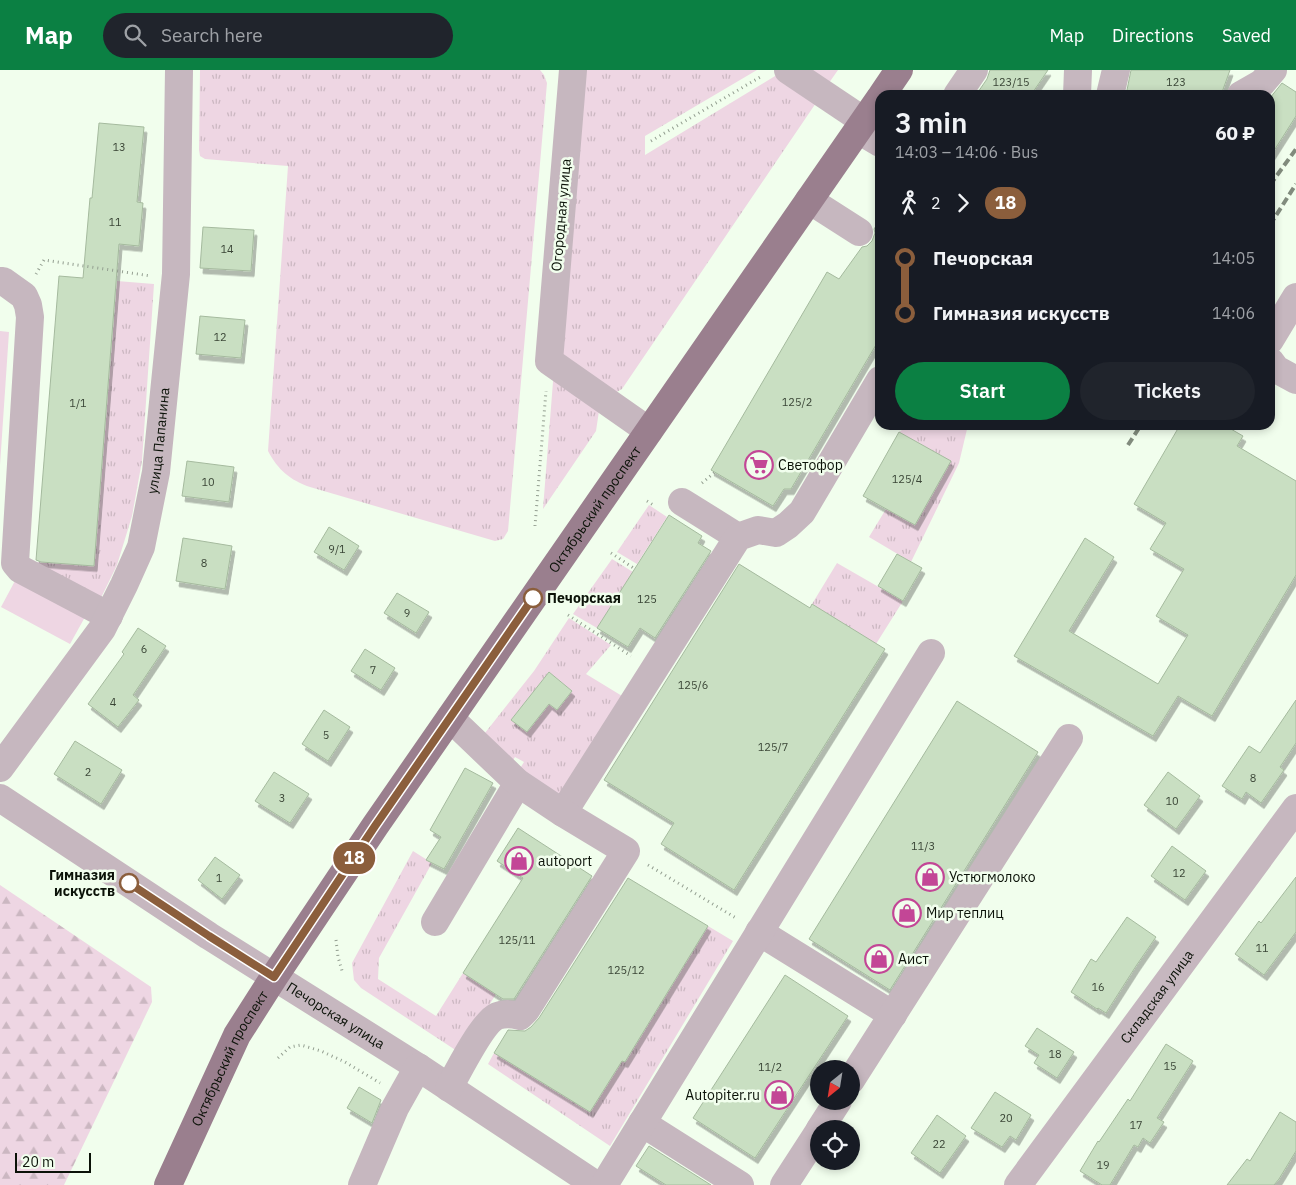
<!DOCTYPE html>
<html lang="en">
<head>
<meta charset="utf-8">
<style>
  body { margin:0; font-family:"IBM Plex Sans",sans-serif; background:#20242c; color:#f1f3f6; height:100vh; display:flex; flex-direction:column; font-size:19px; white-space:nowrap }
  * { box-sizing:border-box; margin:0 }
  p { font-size:16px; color:#9ea1a6 }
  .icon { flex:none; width:28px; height:28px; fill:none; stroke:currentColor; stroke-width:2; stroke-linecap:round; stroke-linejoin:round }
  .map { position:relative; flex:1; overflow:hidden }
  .details { position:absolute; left:875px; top:20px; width:400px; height:340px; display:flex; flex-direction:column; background:#171b24; border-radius:15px; box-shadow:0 2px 8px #0003 }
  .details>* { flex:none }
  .badge { padding:0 10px; border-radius:16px; font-size:18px; line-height:32px }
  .needle { width:32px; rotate:210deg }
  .buttons { position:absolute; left:810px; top:990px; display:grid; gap:10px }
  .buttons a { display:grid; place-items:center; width:50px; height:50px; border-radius:50%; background:#171b24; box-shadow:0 2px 8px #0003; font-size:25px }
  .scale { position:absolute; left:15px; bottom:12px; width:76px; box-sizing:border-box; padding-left:5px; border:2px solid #0b1208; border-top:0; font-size:14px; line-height:18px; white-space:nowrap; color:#0b1208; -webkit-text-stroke:4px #f1feed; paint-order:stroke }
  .map>.badge { position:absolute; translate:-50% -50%; box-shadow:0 0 0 2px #fff }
  .legs { display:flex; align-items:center; gap:8px; height:55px; padding:0 20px; font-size:16px }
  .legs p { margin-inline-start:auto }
  .overview { display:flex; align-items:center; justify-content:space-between; height:85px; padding:0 20px }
  h1 { font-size:28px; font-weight:600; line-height:38px }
  .cta { display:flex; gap:10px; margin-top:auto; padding:10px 20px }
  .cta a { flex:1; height:58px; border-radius:30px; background:#0b8043; color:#fff; font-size:20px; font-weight:600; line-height:58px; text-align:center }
  .cta a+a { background:#20242c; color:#f1f3f6 }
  ul { padding:0 20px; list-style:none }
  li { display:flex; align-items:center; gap:18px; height:55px; font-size:19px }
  li i { display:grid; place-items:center; width:8px; height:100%; margin:0 6px; background:currentColor }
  li i::after { content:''; width:12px; height:12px; margin:-6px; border:4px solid; border-radius:50%; background:#171b24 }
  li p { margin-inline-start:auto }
  li:first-child i { background:linear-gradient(#0000 50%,currentColor 0) }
  li:last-child i { background:linear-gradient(currentColor 50%,#0000 0) }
  header { display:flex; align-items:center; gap:30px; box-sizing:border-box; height:70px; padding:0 25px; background:#0b8043; color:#fff }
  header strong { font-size:24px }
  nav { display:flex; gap:28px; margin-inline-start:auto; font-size:18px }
  .search { width:350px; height:45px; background:#20242c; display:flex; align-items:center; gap:12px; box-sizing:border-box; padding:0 18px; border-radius:28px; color:#9ea1a6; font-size:19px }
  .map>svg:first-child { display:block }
  .grass { fill:url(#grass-tufts); fill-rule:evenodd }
  .forest { fill:url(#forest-firs) }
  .green { fill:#eed6e3 }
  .building { fill:#c9dfc2; stroke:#a5ba9e; filter:url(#shadow) }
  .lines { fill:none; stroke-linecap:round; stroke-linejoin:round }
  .path { stroke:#939e90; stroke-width:3; stroke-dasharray:1 4; stroke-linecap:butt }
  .minor { stroke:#c6b7bf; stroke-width:28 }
  .major { stroke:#9a7f8e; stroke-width:28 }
  .rail { stroke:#818b7d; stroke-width:4; stroke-dasharray:8 4; stroke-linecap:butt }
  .line-1-casing { stroke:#fff; stroke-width:11 }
  .line-1 { stroke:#8b5e3c; stroke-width:8 }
  .stop-1-dot { fill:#fff; stroke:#8b5e3c; stroke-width:2.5 }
  .labels { text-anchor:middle; stroke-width:5; stroke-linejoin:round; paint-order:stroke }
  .number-label { font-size:11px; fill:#3a4536 }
  .street-label { font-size:14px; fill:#0b1208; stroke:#f1feed }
  .poi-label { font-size:14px; fill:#0b1208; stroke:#f1feed; text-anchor:start }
  .stop-label { font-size:14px; font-weight:bold; fill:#0b1208; stroke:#f1feed; text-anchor:start }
</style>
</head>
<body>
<header>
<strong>Map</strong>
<div class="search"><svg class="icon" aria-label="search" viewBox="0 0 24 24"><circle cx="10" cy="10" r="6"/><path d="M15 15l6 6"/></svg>Search here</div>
<nav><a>Map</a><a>Directions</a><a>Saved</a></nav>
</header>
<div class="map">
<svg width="1296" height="1115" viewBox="0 0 1296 1115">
  <defs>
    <pattern id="grass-tufts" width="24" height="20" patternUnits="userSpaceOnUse" patternTransform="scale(1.25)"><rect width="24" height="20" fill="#eed6e3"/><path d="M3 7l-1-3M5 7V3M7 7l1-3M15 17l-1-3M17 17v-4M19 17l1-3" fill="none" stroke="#cbb7c1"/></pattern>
    <pattern id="forest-firs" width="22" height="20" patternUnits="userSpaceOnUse" patternTransform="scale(1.25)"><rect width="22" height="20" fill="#eed6e3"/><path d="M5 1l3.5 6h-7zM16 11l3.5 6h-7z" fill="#cbb7c1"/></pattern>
    <filter id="shadow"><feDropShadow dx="3" dy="5.5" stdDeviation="0" flood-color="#0004"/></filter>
  </defs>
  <rect width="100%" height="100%" fill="#f1feed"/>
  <path class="grass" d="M200,0H540L544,5L547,13L508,461L503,469L495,471L310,417C290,410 278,400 268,381L288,96L205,89L200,86L199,80Z
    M581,0H757L645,66V85L780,3L818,30L622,319L613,324L554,291Z
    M802,0H838L824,20Z
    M117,211L154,214L142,391L132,446L117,495L97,536L35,504L36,492L94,496Z
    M554,299L599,341L596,361L543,439Z
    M909,355H968L959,393L911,492L869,467L886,439L899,362Z
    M649,435L667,447L637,494L617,482Z
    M612,489L633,502L597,558L573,544Z
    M837,493L903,531L876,574L812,534Z
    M569,548L611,575L586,604L627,629L568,724L560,728C526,721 503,692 481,668L534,601ZM549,602L572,621L557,640L549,634L527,662L511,650ZM515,687L524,692L519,700L510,695Z
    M413,781L432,793L379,888L378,909L436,946L463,903L496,924L460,983L361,918L354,910L352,893Z
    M708,856L733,871L610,1076L488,994L494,983L590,1042L606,1016L568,992L583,967L625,992Z"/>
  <path class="forest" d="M0,815L151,917L152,932L64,1115H0Z"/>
  <path class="green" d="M0,261L9,262L0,395Z
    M16,509L85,547L70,574L1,537Z"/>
  <path class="building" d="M990,0H1048L1031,25H976L987,9Z
    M1131,0H1230L1221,25H1126Z
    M1282,13L1296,22V46L1270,87V28Z
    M99,53L144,57L137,132L143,133L139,176L119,174L94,496L41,492L36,490L59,206L83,208L90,128H92Z
    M880,150V268L791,419H784L773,436L711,400L827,202L839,209L862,177L867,176L872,171L875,163L874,159Z
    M203,157L254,160L251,201L200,198Z
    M200,246L245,250L241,288L196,284Z
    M1180,355H1224L1243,366L1237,376L1296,411V505L1212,646L1178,626L1153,666L1014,586L1085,468L1114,487L1069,561L1158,614L1188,565L1156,546L1184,499L1150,479L1166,453L1134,434Z
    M899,362L951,391L915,455L863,426Z
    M187,391L234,397L229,432L182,426Z
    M669,445L702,466L698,473L711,481L655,568L640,558L628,577L597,558Z
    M329,457L359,476L344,500L314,482Z
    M183,468L232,476L225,519L176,511Z
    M897,484L922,498L903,531L878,516Z
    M739,494L810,538L812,534L885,579L734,820L661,774L674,753L604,710Z
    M397,523L429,542L416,563L384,543Z
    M138,558L166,576L133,625L139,630L118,657L88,634L124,584L122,582Z
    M365,579L395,598L381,620L351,601Z
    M549,602L572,621L557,640L549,634L527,662L511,650Z
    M1296,630V673L1280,697L1284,700L1261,733L1246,722L1242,729L1222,716L1249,676L1260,683Z
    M957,631L1038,682L890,920L809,869Z
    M324,640L350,657L328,691L302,674Z
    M75,671L122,700L101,734L54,704Z
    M465,698L493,713L444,799L426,790L441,767L430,760Z
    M274,702L309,724L290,753L255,731Z
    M1168,702L1200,726L1176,759L1144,735Z
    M518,758L592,806L514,929H503L463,903L523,808L497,791Z
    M1172,776L1206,801L1185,830L1151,806Z
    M215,787L240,805L222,829L198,810Z
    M1296,807V862L1264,905L1235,884L1259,851L1261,853Z
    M628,808L708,856L625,992L622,991L590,1042L494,983L508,960L525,961L531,957L539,948Z
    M1127,847L1156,867L1136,896L1106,943L1098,938L1097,939L1071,922L1091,889L1096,892Z
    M785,905L848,946L755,1088L693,1048Z
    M1037,958L1074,982L1057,1008L1034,993L1039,985L1025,976Z
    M1166,974L1193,991L1157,1048L1164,1052L1150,1073L1143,1068L1138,1077L1134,1075L1110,1115H1102L1080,1101L1098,1071L1099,1072L1128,1029L1130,1031Z
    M359,1017L381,1030L372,1053L347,1038Z
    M995,1022L1031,1045L1016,1070L1010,1066L1002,1077L971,1058Z
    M1280,1042L1296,1052V1081L1279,1109L1274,1115H1227L1247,1089L1250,1091Z
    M937,1045L966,1066L940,1103L911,1083Z
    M649,1076L711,1115H666L636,1096Z"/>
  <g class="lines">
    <path class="path" d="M651,71L762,6
      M36,204L44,190L151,206
      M702,413L715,402
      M647,431L655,436
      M535,456L546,321
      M611,483L635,499
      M568,545L631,586
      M648,795L736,848
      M336,870L338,887L343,904
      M278,988L290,977L301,975L321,981L345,992L380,1013"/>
    <g class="minor">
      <path d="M573,0L549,291L649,361"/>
      <path d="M788,0L864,51"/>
      <path d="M957,25L974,0"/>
      <path d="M1077,25L1078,0"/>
      <path d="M1110,25L1116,0"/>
      <path d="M1241,25L1262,13L1273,0"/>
      <path d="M858,60L880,73"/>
      <path d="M809,130L859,162"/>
      <path d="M0,211H3L24,226L28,235L30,247L15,493L20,499L109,546"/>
      <path d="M1270,270L1296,227"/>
      <path d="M1270,291L1276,299L1296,310"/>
      <path d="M682,432L738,467"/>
      <path id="s1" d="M0,698L102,559L124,515L141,477L156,402L176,204L179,0"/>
      <path id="s2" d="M0,728L209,866L418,997L596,1115"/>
      <path d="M563,743L738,467L758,460L776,463L788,455L802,442L880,310"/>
      <path d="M435,852L518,713"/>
      <path d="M759,862L893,945"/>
      <path d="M851,1010L1069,668"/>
      <path d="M449,1018C457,1003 483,952 497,946C505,943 513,944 520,946L526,940L626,781L563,743L518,713L450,648"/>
      <path d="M642,1053L740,1115"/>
      <path d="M820,1059L838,1031"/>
      <path d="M362,1115L395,1038L418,997"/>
      <path d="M604,1115L931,583"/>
      <path d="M784,1115L819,1061"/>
      <path id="s3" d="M1018,1115L1296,738"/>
    </g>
    <g class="major">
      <path d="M882,25L899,0"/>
      <path id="s4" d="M168,1115L237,965L274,907L375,756L880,28"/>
    </g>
    <path class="rail" d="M1270,115L1296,79
      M1270,155L1296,114
      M1128,375L1141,355"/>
  </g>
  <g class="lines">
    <defs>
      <path id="line-1" d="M129,813L209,866L274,907L375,756L533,528"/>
    </defs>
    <use href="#line-1" class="line-1-casing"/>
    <use href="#line-1" class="line-1"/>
  </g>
  <defs>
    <symbol id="supermarket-ring" viewBox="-11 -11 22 22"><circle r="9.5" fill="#f1feed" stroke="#c34696" stroke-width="1.5"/><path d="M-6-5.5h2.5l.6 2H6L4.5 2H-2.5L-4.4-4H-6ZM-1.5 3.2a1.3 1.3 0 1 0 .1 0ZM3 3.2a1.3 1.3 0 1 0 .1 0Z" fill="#c34696"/></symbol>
    <symbol id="shop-ring" viewBox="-11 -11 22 22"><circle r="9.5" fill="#f1feed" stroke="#c34696" stroke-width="1.5"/><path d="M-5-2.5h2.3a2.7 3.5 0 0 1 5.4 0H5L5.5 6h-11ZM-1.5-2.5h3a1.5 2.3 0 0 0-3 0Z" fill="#c34696"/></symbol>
  </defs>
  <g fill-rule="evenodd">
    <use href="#supermarket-ring" x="743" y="379" width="32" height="32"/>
    <use href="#shop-ring" x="503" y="775" width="32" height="32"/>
    <use href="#shop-ring" x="914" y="791" width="32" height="32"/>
    <use href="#shop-ring" x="891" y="827" width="32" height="32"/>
    <use href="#shop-ring" x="863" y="873" width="32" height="32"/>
    <use href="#shop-ring" x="763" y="1009" width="32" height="32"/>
  </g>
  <g class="stop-1-dot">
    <circle cx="533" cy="528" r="9"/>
    <circle cx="129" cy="813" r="9"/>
  </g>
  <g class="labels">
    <g class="number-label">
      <text x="1011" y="16">123/15</text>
      <text x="1176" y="16">123</text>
      <text x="119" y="81">13</text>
      <text x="115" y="156">11</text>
      <text x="227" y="183">14</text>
      <text x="220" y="271">12</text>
      <text x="797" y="336">125/2</text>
      <text x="78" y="337">1/1</text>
      <text x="907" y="413">125/4</text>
      <text x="208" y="416">10</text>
      <text x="337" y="483">9/1</text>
      <text x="204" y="497">8</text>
      <text x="647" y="533">125</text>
      <text x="407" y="547">9</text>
      <text x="144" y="583">6</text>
      <text x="373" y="604">7</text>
      <text x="693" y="619">125/6</text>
      <text x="113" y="636">4</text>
      <text x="326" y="669">5</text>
      <text x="773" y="681">125/7</text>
      <text x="88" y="706">2</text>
      <text x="1253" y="712">8</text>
      <text x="282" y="732">3</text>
      <text x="1172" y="735">10</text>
      <text x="923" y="780">11/3</text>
      <text x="1179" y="807">12</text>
      <text x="219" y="812">1</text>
      <text x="517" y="874">125/11</text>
      <text x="1262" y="882">11</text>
      <text x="626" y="904">125/12</text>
      <text x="1098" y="921">16</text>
      <text x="1055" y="988">18</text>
      <text x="1170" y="1000">15</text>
      <text x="770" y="1001">11/2</text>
      <text x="1006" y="1052">20</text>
      <text x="1136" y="1059">17</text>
      <text x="939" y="1078">22</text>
      <text x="1103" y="1099">19</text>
    </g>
    <g class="street-label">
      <text transform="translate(561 145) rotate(-85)" y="5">Огородная улица</text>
      <text dy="5" stroke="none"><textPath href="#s1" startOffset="371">улица Папанина</textPath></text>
      <text dy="5" stroke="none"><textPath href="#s4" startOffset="801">Октябрьский проспект</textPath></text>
      <text dy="5" stroke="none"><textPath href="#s3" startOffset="234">Складская улица</textPath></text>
      <text dy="5" stroke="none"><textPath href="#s2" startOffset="400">Печорская улица</textPath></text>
      <text dy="5" stroke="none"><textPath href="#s4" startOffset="141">Октябрьский проспект</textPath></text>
    </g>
    <g class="poi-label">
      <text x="778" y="400">Светофор</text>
      <text x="538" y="796">autoport</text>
      <text x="949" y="812">Устюгмолоко</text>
      <text x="926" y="848">Мир теплиц</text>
      <text x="898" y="894">Аист</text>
      <text x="760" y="1030" text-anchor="end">Autopiter.ru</text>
    </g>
    <g class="stop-label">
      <text x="547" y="533">Печорская</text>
      <text x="115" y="810" text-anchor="end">Гимназия<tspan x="115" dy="16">искусств</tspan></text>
    </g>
  </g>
</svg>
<div class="buttons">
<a><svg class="needle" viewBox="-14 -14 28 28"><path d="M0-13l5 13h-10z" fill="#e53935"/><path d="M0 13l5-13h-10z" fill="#9ea1a6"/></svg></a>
<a><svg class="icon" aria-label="locate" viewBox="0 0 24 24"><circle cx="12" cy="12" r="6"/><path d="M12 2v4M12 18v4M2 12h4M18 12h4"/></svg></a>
</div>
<div class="scale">20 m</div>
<b class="badge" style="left:354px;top:788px;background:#8b5e3c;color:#fff">18</b>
<section class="details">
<div class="overview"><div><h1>3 min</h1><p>14:03 – 14:06 · Bus</p></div><b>60 ₽</b></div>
<div class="legs"><svg class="icon" aria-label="walk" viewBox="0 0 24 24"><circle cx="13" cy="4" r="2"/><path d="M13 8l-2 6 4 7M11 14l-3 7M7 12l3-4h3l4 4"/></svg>2<svg class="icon" aria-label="forward" viewBox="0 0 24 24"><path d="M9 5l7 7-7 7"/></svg><b class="badge" style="background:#8b5e3c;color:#fff">18</b></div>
<ul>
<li><i style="color:#8b5e3c"></i><b>Печорская</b><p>14:05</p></li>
<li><i style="color:#8b5e3c"></i><b>Гимназия искусств</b><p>14:06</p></li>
</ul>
<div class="cta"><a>Start</a><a>Tickets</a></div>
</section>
</div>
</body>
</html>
